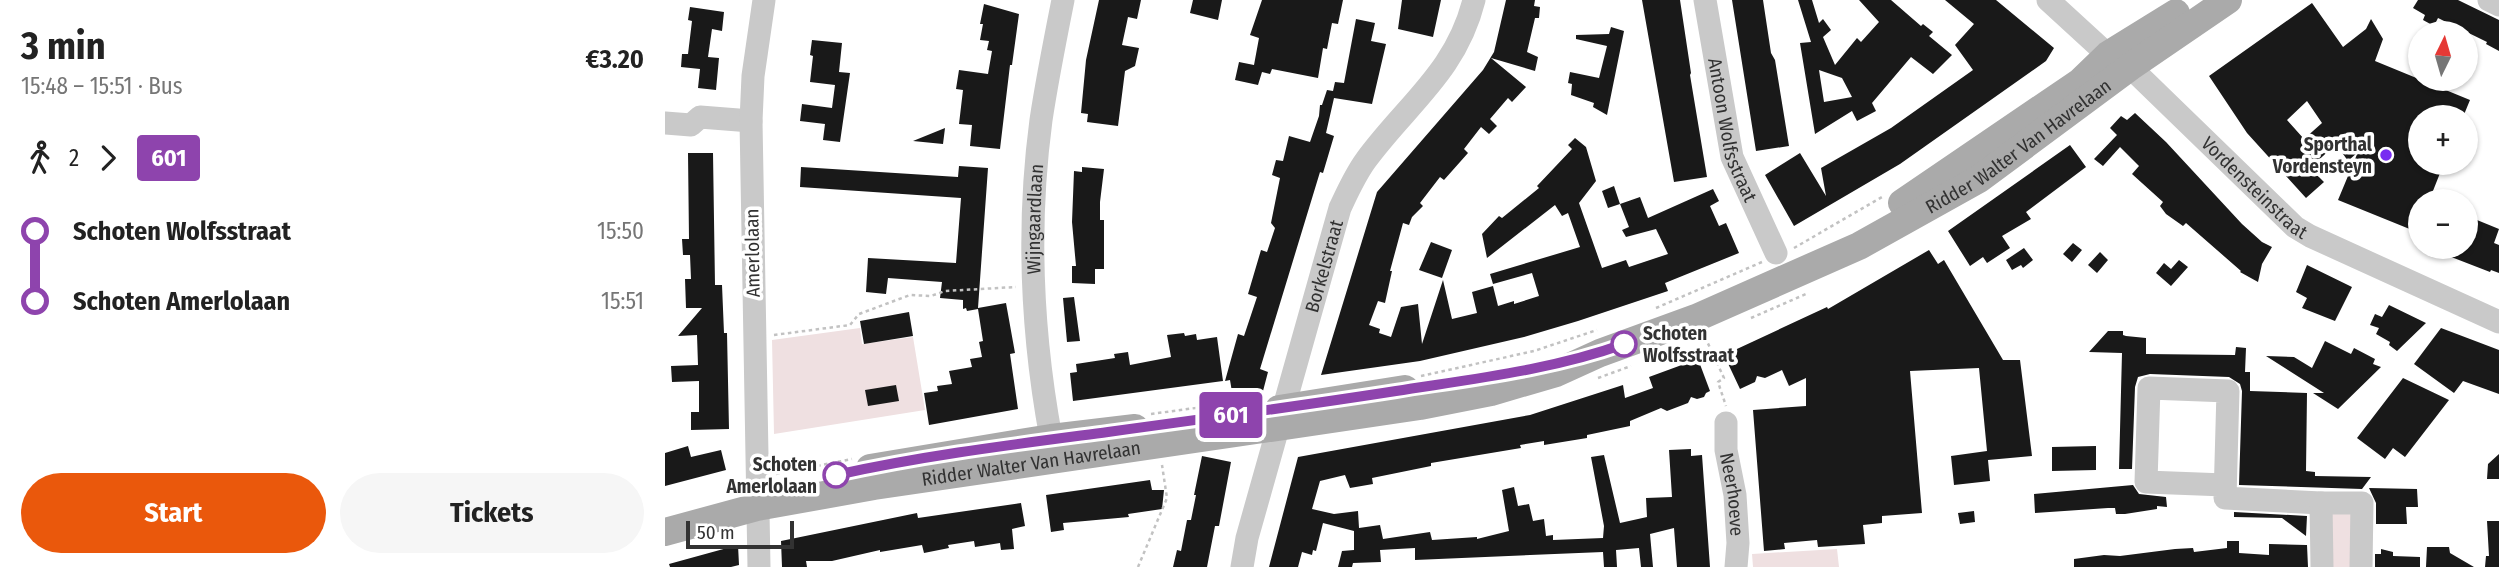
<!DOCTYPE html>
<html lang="en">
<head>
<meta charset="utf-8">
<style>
  body { margin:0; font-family:"Fira Sans Condensed",sans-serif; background:#f6f6f6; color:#222; height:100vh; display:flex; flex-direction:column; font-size:26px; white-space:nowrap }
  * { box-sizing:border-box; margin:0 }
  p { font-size:23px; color:#767676 }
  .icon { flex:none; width:38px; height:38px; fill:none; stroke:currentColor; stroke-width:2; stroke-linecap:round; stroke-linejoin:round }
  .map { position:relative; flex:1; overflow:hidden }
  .sheet { display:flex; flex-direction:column; background:#fff; width:665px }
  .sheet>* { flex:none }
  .badge { padding:0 14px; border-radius:5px; font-size:24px; line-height:46px }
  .needle { width:46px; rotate:5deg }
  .tools { position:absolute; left:1743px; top:21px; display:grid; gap:14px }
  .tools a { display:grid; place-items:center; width:70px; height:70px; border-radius:50%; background:#fff; box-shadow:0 2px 5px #0004; font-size:35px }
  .scale { position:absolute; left:21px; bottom:18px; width:108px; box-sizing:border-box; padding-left:7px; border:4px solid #323232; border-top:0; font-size:19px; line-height:24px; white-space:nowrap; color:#323232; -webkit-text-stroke:5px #fff; paint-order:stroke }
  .map>.badge { position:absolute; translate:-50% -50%; box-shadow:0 0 0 4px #fff }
  .legs { display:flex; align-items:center; gap:10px; height:77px; padding:0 21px; font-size:23px }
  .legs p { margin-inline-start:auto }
  .overview { display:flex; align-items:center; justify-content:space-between; height:119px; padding:0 21px }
  h1 { font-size:38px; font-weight:700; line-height:52px }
  .primary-button { display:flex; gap:14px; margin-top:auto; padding:14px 21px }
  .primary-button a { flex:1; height:80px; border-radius:42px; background:#ea580c; color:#fff; font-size:28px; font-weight:700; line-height:80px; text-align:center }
  .primary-button a+a { background:#f6f6f6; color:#222 }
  ul { padding:0 21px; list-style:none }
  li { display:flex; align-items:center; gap:24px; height:70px; font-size:26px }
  li i { display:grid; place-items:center; width:10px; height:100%; margin:0 9px; background:currentColor }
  li i::after { content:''; width:18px; height:18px; margin:-9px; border:5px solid; border-radius:50%; background:#fff }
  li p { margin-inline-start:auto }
  li:first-child i { background:linear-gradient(#0000 50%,currentColor 0) }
  li:last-child i { background:linear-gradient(currentColor 50%,#0000 0) }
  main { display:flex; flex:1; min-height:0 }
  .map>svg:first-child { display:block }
  .green { fill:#efe0e1 }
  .building { fill:#191919; fill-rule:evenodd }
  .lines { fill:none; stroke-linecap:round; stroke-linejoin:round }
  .path { stroke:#c2c2c2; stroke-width:2.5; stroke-dasharray:3.5 3.5; stroke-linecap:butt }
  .minor { stroke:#c9c9c9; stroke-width:23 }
  .major { stroke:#aaa; stroke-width:28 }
  .line-1-casing { stroke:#fff; stroke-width:16 }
  .line-1 { stroke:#8e44ad; stroke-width:10 }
  .poi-dot { fill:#782cf1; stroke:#fff; stroke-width:2.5 }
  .stop-1-dot { fill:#fff; stroke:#8e44ad; stroke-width:3.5 }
  .labels { text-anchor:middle; stroke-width:7; stroke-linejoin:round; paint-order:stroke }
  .street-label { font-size:19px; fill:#323232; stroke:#fff }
  .poi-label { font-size:19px; font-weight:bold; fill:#323232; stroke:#fff; text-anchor:end }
  .stop-label { font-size:19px; font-weight:bold; fill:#323232; stroke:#fff; text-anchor:start }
</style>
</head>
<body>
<main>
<section class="sheet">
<div class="overview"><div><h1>3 min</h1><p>15:48 – 15:51 · Bus</p></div><b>€3.20</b></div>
<div class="legs"><svg class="icon" aria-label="walk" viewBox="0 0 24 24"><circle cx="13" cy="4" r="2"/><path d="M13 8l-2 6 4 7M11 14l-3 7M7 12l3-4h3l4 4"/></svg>2<svg class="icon" aria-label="forward" viewBox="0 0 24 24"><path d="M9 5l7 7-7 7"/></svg><b class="badge" style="background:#8e44ad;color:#fff">601</b></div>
<ul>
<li><i style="color:#8e44ad"></i><b>Schoten Wolfsstraat</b><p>15:50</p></li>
<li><i style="color:#8e44ad"></i><b>Schoten Amerlolaan</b><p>15:51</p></li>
</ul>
<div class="primary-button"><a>Start</a><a>Tickets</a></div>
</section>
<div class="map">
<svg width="1834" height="567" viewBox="0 0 1834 567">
  <rect width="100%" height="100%" fill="#fff"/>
  <path class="green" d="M195,328L197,344L248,337L260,410L109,434L107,340Z
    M1662,509H1689L1688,567H1661Z
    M1172,549L1174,567H1088L1087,554Z"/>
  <path class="building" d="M434,0H476L472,19L463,17L457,45L474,48L470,66L460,71L453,126L422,122L423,114L416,113L421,60Z
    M528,0H557L553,20L525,13Z
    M597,0H678L673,24L667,23L662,49L658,48L653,78L607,69L605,74L597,72L593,85L570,80L574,62L589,65L594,38L585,35Z
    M737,0H776L768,37L733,29Z
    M841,0H870L869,6L875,7L874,18H870L862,52L873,57L870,71L826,58L861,87L847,102L843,98L825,119L832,126L824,134L816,127L799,149L803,153L779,180L775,177L755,203L758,206L747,217L744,225L738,223L725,271H727L720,303L713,301L704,325L715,329L714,333L726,337L736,307L753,304L757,344L778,280L787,319L812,313L807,292L828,286L833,306L849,301V304L874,296L867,273L828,284L825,274L915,247L903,213L897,216L890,205L822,258L817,234L834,216L837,218L874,188L872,186L907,149L903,145L910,138L921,147L931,181L914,203L937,268L961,260L964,267L1003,254L991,229L961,237L957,230L964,227L955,204L975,197L983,218L1048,189L1054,201L1045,206L1054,226L1061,223L1074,253L1000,283L1003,291L913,321L859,337L755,361L656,375L712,192L818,70L829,52Z
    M977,0H1015L1026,73L1025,75L1042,177L1009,182Z
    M1067,0H1098L1106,53L1110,60L1124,146L1091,151Z
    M1133,0H1147L1154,23L1158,19L1166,30L1158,37L1170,65L1192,38L1196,42L1214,22L1194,0H1226L1256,26L1258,24L1268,32L1264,36L1287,55L1268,74L1246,57L1207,103L1211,111L1192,121L1187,111L1150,134L1135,43L1146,42ZM1154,70L1177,78L1187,97L1159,102Z
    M1280,0H1331L1389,48L1381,61L1235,164L1129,226L1100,175L1135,153L1161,196L1156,168L1226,128L1308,70L1290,45L1309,24Z
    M1753,0H1793L1834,20V51L1821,44L1822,42L1773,18L1769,26L1758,20L1760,15L1748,8Z
    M1647,3L1678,47L1701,29L1706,19L1718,39L1710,61L1805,100L1798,117H1755V163H1779L1764,201H1755V222L1752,232L1673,200L1693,152L1683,161L1671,144L1645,168L1659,182L1641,198L1582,133L1544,76ZM1642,101L1657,123L1639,139L1622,120Z
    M319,4L354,14L347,65H345L335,149L305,146L307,125L294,124L298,90L291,89L294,70L323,74L327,51L322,50L324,41L315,40L318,24H315Z
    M25,7L59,12L57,31L47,29L43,57L54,58L51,90L33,88L35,69L16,67L17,54H23L27,21L23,20Z
    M691,19L710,23L706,41L721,44L707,104L669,98L661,133L669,136L658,173L655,172L595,369L603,372L598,391L567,392L565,380L560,381L573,334L579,336L592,297L583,294L596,250L602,252L610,228L606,223L615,178L607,175L611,160L618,161L624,136L645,142L654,116L655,105H657L662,90L668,91L670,82L679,83Z
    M946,27L959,31L942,115L928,107L929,103L906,95L907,84L903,83L905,72L934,78L942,46L911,39V35L944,34Z
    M147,40L177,43L174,72L185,73L175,142L158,140L160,124L135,121L137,104L167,108L170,85L145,82L148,56L145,55Z
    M1470,113L1501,142L1577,224L1597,242L1607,247L1597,264L1593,282L1575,272L1576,271L1521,223L1518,226L1501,214L1495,206L1498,202L1467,174L1474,166L1455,147L1438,166L1429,159L1452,135L1445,128L1456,116L1462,120Z
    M280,128L278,144L248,141Z
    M1405,145L1421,167L1361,212L1366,219L1337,236L1345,248L1322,263L1318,257L1305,266L1283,231Z
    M23,153H48L50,285H57L59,333H62L64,429L26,430V412H34V381L7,382L6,366L33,365L32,335L13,336L37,308H21L20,279H26L25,255H18L17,239H24Z
    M294,166L323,168L313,308L341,303L350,353L345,354L353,409L264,425L259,393L273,391L272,386L287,384L284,371L307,367L305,359L317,357L314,342L318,341L313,309L302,311L301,308L298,309V300L275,298L277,282L223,278L221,294L201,292L203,258L291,263L296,198L135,187L136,167L293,177Z
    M417,167L439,169L435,202V220H439V269H430V284L407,283V266H411L407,222L409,171L417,172Z
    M949,186L955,204L943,208L937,191Z
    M1801,219L1810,223L1812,220L1834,229L1829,243L1834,245V273L1826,270L1825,272L1763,248L1801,247Z
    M766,242L787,250L777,278L754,270Z
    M1408,243L1417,250L1407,262L1398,254Z
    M1359,248L1368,260L1358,268L1356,265L1347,270L1341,260Z
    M1264,250L1273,264L1279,260L1338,360H1355L1367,456L1323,460L1325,481L1289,485L1286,456L1322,451L1314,368L1245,371L1257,513L1217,516V523L1198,525L1200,544L1153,547L1152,540L1119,543L1120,549L1099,551L1088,410L1141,406V378L1124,386L1117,370L1100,378L1092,376L1090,382L1075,389L1059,355L1162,307L1163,309Z
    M1435,252L1443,260L1432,273L1423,265Z
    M1514,260L1523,267L1506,286L1491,273L1499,263L1506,269Z
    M1642,265L1687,287L1670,321L1637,308L1642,298L1631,292Z
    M409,297L415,341L402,342L398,298Z
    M1724,305L1761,323L1732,351L1724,345L1725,342L1711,334L1714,328L1705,325L1710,314L1717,317Z
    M244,312L248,336L199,344L195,321Z
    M1776,328L1834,350V394L1798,381L1789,393L1749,364Z
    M1443,331H1458V335L1461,336L1481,338V354L1570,355L1571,347L1581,348L1580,372H1585V391L1642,393L1641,471L1650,472V476L1706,477L1697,489L1574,485L1577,391L1575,384L1564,377L1485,374L1473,377L1470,387L1467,469H1454L1457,353L1424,352Z
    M519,333L520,336L531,334L532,340L552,337L558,381L408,401L405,373L412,372L411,364L450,358L449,354L463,352L465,365L506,357L502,335Z
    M1660,341L1686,354L1689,348L1710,359L1708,364L1716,367L1673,409L1648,393H1659L1601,356L1629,357L1647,368Z
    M1033,359L1045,391L1041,393L1039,397L1032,399L1026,397L1023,403L1002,411L996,408L965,421V426L922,435V438L879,445V441L855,445L856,448L766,463V466L707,478L708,484L685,488L680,475L655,481L647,509L669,514L693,511L694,528L715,525L718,539L765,532L767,540L812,537V539L844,531L837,490L849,487L853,506L864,504L868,521L879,519L881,536L888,535V540L938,538L939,526L926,457L939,455L955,523L982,517L981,498L1007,497L1004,450L1026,449V456L1037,455L1045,567H1012L1009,528L985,534L988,567H976L974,548L951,550L952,567H939L938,552L750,560V548L715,550L716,562L688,563L687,567H673L677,551L689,550V531L658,523L651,551L648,550L647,555L637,552L633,567H604L633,457L865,415L958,385L960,398L988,388L984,377Z
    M1738,378L1784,400L1740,457L1728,448L1720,459L1692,438Z
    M231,385L234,401L203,406L200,390Z
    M23,446L26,457L56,450L61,470L0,486V453Z
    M1431,446V470L1387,471V447Z
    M1834,454V479H1822L1823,464Z
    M537,456L566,462L554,526H550L542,567H508L512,550L516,551L522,520H526L531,495H529Z
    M485,480L487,490H499L497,509L463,514L464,517L398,523L399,530L386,532L381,495Z
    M1468,485L1474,494L1501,497L1502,507L1492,506V509L1460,514H1451L1450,508H1443L1370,513L1369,494Z
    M1704,488L1752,489L1753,507H1741L1742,524H1711V503Z
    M356,503L360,526L347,529L349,549L336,550L335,543L310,547L309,541L283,545L284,548L259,553L257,545L215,552V550L167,561H141L142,567H117L116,541L252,513L253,518Z
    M1309,511L1310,522L1295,524L1293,513Z
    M1569,512L1642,516L1641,536L1617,518L1569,517Z
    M1822,521H1834V567H1820L1821,556H1824Z
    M1562,541H1574V553L1604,555V544L1641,545H1642L1643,567H1409V559L1439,555L1455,556L1510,549L1528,548L1529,552L1562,548Z
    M73,545L74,565L66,567H5L4,564Z
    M1762,547H1784L1785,553L1809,567H1761Z
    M1716,549L1728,552V556L1755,557V567H1710V554H1716Z"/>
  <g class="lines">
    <path class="path" d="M1129,248L1217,197
      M991,308L1097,262
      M1086,318L1141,294
      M109,335L185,325L194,314L245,295L266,296L280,291L351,287
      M1040,337L1059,378L1053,382L1061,406
      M756,376L869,351L932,330
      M933,378L966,366
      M486,414L597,399
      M111,464L123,471
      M111,474L187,459
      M473,567L502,498L497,465"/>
    <g class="minor">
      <path id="s1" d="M1040,0L1067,157L1111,253"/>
      <path id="s2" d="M1383,0L1443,55L1465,67L1630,227L1645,236L1834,322"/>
      <path d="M1824,0L1834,5"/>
      <path d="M0,123L26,125L35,117L86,121"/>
      <path id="s3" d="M1061,423V450L1070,495L1073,543L1071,567"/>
      <path id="s4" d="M386,438C367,335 362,225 376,120C382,80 390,40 398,0"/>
      <path d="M1560,485L1481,482L1484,388L1563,391L1560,498L1656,503"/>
      <path d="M94,567L86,121L88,76L99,0"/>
      <path id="s5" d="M577,567L582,538L675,208C683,191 690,175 701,160C742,104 791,72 809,0"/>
      <path d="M1657,567L1656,503H1697L1696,567"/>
    </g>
    <g class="major">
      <path d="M1237,203L1415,82L1443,55L1511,13"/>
      <path d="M614,409L740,389"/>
      <path d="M205,468L386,438L470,428"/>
      <path id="s6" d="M0,532L92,507L209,486L755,406L826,392L891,373L935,353L1031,318L1194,246L1314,179L1465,67L1563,0"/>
    </g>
  </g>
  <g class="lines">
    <defs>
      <path id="line-1" d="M171,475C261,455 352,444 443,432C539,419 635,406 731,391C807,379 887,370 959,344"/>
    </defs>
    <use href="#line-1" class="line-1-casing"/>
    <use href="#line-1" class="line-1"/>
  </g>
  <circle class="poi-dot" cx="1721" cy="155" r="7"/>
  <g class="stop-1-dot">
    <circle cx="959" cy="344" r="12"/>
    <circle cx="171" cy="475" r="12"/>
  </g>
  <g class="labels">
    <g class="street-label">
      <text dy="7" stroke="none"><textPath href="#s1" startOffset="133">Antoon Wolfsstraat</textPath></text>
      <text dy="7" stroke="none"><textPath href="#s6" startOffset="1423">Ridder Walter Van Havrelaan</textPath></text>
      <text dy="7" stroke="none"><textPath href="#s2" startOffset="280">Vordensteinstraat</textPath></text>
      <text dy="7" stroke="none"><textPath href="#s4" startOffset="220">Wijngaardlaan</textPath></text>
      <text transform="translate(87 253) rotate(-91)" y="7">Amerlolaan</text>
      <text dy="7" stroke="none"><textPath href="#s5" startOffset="312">Borkelstraat</textPath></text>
      <text dy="7" stroke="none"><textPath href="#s6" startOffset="373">Ridder Walter Van Havrelaan</textPath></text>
      <text dy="7" stroke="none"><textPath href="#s3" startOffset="72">Neerhoeve</textPath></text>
    </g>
    <g class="poi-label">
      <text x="1707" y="151">Sporthal<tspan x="1707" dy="22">Vordensteyn</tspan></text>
    </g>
    <g class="stop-label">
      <text x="978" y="340">Schoten<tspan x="978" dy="22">Wolfsstraat</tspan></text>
      <text x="152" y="471" text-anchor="end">Schoten<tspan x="152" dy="22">Amerlolaan</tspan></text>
    </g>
  </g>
</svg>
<div class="tools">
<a><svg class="needle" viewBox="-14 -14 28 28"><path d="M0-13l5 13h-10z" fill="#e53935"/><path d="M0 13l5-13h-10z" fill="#767676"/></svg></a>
<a>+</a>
<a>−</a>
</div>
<div class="scale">50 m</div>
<b class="badge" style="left:566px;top:415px;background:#8e44ad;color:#fff">601</b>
</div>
</main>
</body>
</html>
